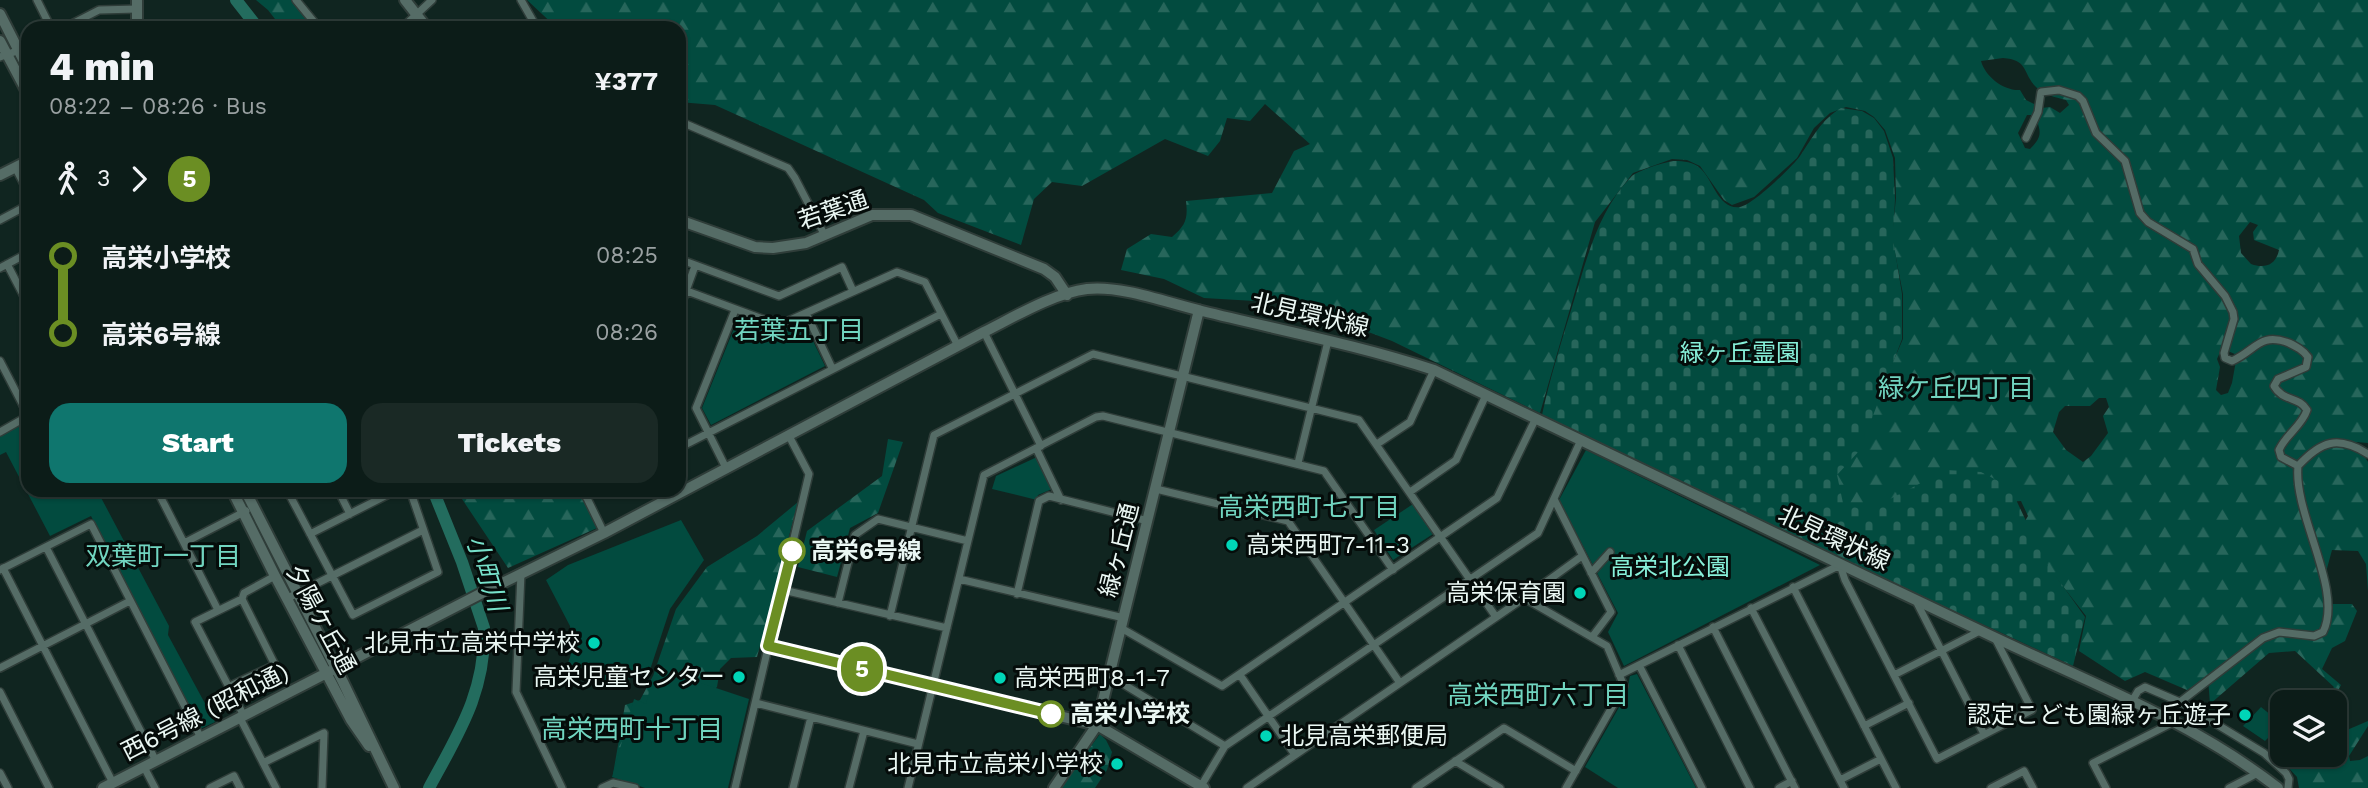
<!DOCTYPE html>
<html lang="en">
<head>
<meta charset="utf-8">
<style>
  body { margin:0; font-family:"Work Sans","Noto Sans JP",sans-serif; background:#1a2925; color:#f1f3f6; height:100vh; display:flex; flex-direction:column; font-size:26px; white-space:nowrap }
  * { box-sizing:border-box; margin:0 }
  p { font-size:23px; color:#9aa1a2 }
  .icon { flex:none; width:38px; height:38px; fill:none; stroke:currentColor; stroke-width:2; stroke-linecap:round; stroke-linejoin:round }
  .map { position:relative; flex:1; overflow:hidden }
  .drawer { position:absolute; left:21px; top:21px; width:665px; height:476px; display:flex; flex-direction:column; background:#0c1c18; border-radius:21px; box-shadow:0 2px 5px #0004,0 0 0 2px #2c3a37 }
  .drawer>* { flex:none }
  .badge { padding:0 14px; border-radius:23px; font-size:24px; line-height:46px }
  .tools { position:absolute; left:2270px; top:690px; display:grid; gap:14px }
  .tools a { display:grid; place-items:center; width:77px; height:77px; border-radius:14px; background:#0c1c18; box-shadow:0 2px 5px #0004,0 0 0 2px #2c3a37; font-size:35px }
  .map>.badge { position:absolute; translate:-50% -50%; box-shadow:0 0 0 4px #fff }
  .legs { display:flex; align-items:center; gap:10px; height:77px; padding:0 28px; font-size:23px }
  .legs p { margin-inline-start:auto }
  .headline { display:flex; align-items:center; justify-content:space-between; height:119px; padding:0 28px }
  h1 { font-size:38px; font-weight:800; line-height:52px }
  .button { display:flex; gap:14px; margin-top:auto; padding:14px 28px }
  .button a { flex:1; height:80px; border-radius:21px; background:#0f766e; color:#fff; font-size:28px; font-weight:800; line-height:80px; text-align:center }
  .button a+a { background:#1a2925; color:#f1f3f6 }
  ul { padding:0 28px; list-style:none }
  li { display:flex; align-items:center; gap:24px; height:77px; font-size:26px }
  li i { display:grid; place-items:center; width:10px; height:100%; margin:0 9px; background:currentColor }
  li i::after { content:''; width:18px; height:18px; margin:-9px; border:5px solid; border-radius:50%; background:#0c1c18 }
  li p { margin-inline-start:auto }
  li:first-child i { background:linear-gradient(#0000 50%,currentColor 0) }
  li:last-child i { background:linear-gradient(currentColor 50%,#0000 0) }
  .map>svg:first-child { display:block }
  .forest { fill:url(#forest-firs); fill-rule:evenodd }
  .cemetery { fill:url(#cemetery-stones) }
  .park { fill:#024b3f }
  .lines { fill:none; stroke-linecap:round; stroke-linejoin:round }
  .river { stroke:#236c5e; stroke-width:12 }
  .street-casing { stroke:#2f3d39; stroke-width:10 }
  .secondary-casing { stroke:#2f3d39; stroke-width:14 }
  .street { stroke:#556c66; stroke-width:7 }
  .secondary { stroke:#556c66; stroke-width:10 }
  .line-1-casing { stroke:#fff; stroke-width:16 }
  .line-1 { stroke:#6b8e23; stroke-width:10 }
  .poi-dot { fill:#00d5b7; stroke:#050c0a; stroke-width:2.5 }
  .stop-1-dot { fill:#fff; stroke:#6b8e23; stroke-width:3.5 }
  .labels { text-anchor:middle; stroke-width:6; stroke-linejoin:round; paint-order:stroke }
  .street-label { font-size:24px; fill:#eaf7f3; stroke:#050c0a }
  .park-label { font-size:24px; fill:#87f0d9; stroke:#050c0a }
  .poi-label { font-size:24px; fill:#eaf7f3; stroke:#050c0a; text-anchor:end }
  .stop-label { font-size:24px; font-weight:bold; fill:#eaf7f3; stroke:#050c0a; text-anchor:start }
  .neighbourhood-label { font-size:26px; fill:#71d5c0; stroke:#050c0a }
  .water-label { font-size:26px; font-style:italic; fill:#77e1ca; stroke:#050c0a }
</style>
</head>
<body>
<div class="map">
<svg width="2368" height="788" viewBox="0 0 2368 788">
  <defs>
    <pattern id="forest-firs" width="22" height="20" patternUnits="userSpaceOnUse" patternTransform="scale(1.75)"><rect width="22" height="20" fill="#024b3f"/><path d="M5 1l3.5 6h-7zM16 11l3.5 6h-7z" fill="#27665b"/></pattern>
    <pattern id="cemetery-stones" width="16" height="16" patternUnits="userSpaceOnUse" patternTransform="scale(1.75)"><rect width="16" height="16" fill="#024b3f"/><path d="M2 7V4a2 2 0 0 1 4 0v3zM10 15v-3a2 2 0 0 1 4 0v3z" fill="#27665b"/></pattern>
  </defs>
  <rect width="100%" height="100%" fill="#102520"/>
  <path class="forest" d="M256,0H294L313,28H282L268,10Z
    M527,0H2368V443L2356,442L2368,462V591L2366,564L2358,551L2332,550L2323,583L2330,595L2332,604H2352L2357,611L2345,641L2332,648L2322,669L2341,685L2332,702H2322L2334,687L2295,651L2269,653L2210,704L2208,678L2187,690L2145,672L2125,681L2079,651L2086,616L2044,562L2025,521L2028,516L2021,501L1867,512L1838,506L1769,455L1865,426L1903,339V294L1892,237L1896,198L1895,158L1885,130L1874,117L1865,111L1846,107L1830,113L1814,128L1797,158L1754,197L1732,205L1724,200L1700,166L1687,160L1672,159L1633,173L1595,222L1540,413L1392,341L1350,325L1325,305L1204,298L1164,279L1121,270L1127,249L1151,234L1172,237C1186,225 1188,219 1186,201L1272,193L1294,151L1310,144L1265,104L1250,121L1227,118L1220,141L1208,156L1165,139L1082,186L1052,182L1034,199L1021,245L938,213L924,200L715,105L679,102V28H557ZM2003,58C2028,60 2022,71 2035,86C2043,95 2055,97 2066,100L2069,105L2060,113L2050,107L2042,108L2037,121C2042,134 2040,139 2030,149L2025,148L2018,133L2027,115H2033L2036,105L2026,100L2020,90C2003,91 1985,76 1981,61ZM2250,222L2258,225L2253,232L2254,240L2279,250C2276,265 2265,269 2251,264L2241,253L2239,236ZM2228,351L2237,355L2232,383L2228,393L2221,395L2216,390L2220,367L2217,359L2220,352ZM2099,398H2106L2109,407L2103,416L2108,433L2091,456L2083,462L2066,450L2053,432L2059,412L2065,406H2090Z
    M888,439L903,442L878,513L850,528L837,577L798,567L807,531L882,476Z
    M456,490H580L597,528L508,568Z
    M798,502L757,657L731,658L720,669L717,687L619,777L613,774L625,705L640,700L653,676L676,609L707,567L757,536Z
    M2335,721L2347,730L2368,721V726L2349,756L2350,761L2360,760L2368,756V788H2299L2297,777L2277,755L2282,749V754H2334Z
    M1100,734L1106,740L1112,752L1107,770L1095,788H1060Z"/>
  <path class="cemetery" d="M1841,108L1862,111L1874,118L1884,131L1893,158L1895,199L1893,239L1902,294V339L1860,450L1837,475L1843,503L1867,511L1946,470L1981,472L2010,487L2045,561L2085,617L2073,666L1662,476L1542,415C1550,378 1561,343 1572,307C1586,262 1597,212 1631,177C1636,171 1667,161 1675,161C1683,161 1694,162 1700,168C1713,179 1718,210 1740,207C1753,205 1792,167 1800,156C1813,137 1821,120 1841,108Z"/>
  <path class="park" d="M739,316L779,330L803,320L825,366L711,425L702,408Z
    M28,421V490H97L169,626L168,635L215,722L200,729L91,516L50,536L6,452L0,455V436Z
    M1586,450L1820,565L1624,666L1608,632L1618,613L1559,500Z
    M1037,457L1052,489L1038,495L1037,500L992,489L996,476Z
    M1413,504L1433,534L1393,560L1374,530Z
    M681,520L704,560L670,609L648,676L607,682L568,663L573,648L570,626L546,580L568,565Z
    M671,673L749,699L728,788H645L612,777L634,699L646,704L653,676Z
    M1637,674L1696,788H1618L1585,767L1626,695L1630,676Z
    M2261,707L2282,724L2265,741L2243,726Z"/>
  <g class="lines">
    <path class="river" d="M236,0L258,28
      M429,788C458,734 486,692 484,628L462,562L433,490"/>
    <defs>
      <path id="street" d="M37,0L51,28
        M296,0L319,28
        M521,0L537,28
        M64,28L99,10L137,9
        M402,28L432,0
        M0,57L28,47
        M679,121L788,168L795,178L824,234
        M2026,138L2038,112L2041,92L2059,90L2078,96L2083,101L2096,133L2125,161L2140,213L2148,222L2193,249L2198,264L2225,296L2233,312L2234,319L2224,353L2225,358L2232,361C2256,350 2260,332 2289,343C2297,347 2303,350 2308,357L2306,367L2278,379L2274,386C2283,402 2299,396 2307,410C2302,426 2286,434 2279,450L2281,457L2298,466
        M15,167L28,192
        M0,220L28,205
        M679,259L779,296L842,267L853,291
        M7,264L28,304
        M0,268L28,253
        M687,291L779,325L897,272L925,282L958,346
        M679,310L695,266
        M806,313L832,368
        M984,332L1041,446
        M0,361L28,415
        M0,432L28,416
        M1377,444L1410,422L1434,370
        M679,448L941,314
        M1036,448L1061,500
        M1298,463L1328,341
        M726,468L696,408L735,310
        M1156,489L1288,521L1400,683
        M157,490L218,610
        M287,490L353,615L438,572L410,490
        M338,490L350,514
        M583,490L604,533
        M1410,492L1456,460L1486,395
        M586,497L599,490
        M1554,499L1611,612L1592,637
        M310,534L397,490
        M184,543L246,511
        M46,547L156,761
        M3,568L113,783
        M0,570L91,524L201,738
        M521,573L516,692L562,788
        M1591,573L1610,552
        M959,579L1124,618
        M1793,587L1896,788
        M783,590L947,628
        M1017,594L1039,501L1049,496L1148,521
        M1524,598L1582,556
        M286,599L423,530
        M1916,601L1984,734
        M838,603L855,535L878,519L968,541
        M1751,608L1844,788
        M890,616L934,435L1093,354L1359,420L1496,617
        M1713,627L1795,788
        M1121,628L1222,686L1497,498L1535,420
        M1678,645L1750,788
        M1639,665L1702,788
        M0,668L130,601
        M1240,675L1295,755
        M1619,675L1840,565L1845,580L1937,759L2032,710L1995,638
        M1894,675L1980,631
        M1110,676L1225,746
        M228,687L275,665L242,599
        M0,692L49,788
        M2132,701L2138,691L2145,687L2180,702L2264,753L2286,773L2289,779L2288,788
        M2180,702L2263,638L2279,632L2314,636L2323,632C2344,590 2293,514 2298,466C2321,441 2338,435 2368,454
        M756,703L918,744
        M244,716L195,622L242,599L244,593L275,576
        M240,718L276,788
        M1864,726L1909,703
        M1455,761L1500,788
        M263,763L324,733L322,788
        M144,767L155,788
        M0,773L8,788
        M1840,780L1881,759
        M1201,786L1225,746L1538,533L1581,440
        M210,788L234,776L240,788
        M602,788L613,783L635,788
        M735,788L809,474L789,436
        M793,788L811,717
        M849,788L864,731
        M908,788L984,475L1096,417L1103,416L1324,471L1393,570
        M1247,788L1524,598L1607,646L1624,686L1566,788
        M1416,788L1504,728L1576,771
        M1779,788L1792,781
        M1991,788L2024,771L2033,788
        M2106,788L2093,763L2172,723
        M2229,788L2258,773"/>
      <path id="secondary" d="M405,0L427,28
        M0,14L28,69
        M137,28V0
        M0,41L28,94
        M0,175L28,161
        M679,220L755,247L773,248L806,243L872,215H911L1044,269L1055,277L1067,295
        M232,490L275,576L351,720L369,746
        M245,490L343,682L394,788
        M768,646L1097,725L1204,788
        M103,788L484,592L604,533L984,332C1014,317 1054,293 1087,289C1121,285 1168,303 1202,311C1279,330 1358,345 1434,370C1616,457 1797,544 1979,630C2080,679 2188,718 2278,788
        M1054,788L1097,725L1199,310"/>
    </defs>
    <use href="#street" class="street-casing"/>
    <use href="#secondary" class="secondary-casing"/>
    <use href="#street" class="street"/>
    <use href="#secondary" class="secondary"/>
  </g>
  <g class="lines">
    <defs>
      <path id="line-1" d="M792,551L768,646L1051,714"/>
    </defs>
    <use href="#line-1" class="line-1-casing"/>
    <use href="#line-1" class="line-1"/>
  </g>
  <g class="poi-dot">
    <circle cx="1232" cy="545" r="7"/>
    <circle cx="1580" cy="593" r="7"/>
    <circle cx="594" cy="643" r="7"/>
    <circle cx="739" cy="677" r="7"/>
    <circle cx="1000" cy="678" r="7"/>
    <circle cx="2245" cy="715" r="7"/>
    <circle cx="1266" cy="736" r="7"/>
    <circle cx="1117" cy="764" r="7"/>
  </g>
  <g class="stop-1-dot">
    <circle cx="792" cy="551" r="12"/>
    <circle cx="1051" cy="714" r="12"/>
  </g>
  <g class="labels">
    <g class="street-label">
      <text transform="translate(833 210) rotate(-19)" y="8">若葉通</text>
      <text transform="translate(1310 315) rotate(13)" y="8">北見環状線</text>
      <text transform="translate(1834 538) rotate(25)" y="8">北見環状線</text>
      <text transform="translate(1119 550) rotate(-76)" y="8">緑ヶ丘通</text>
      <text transform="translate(321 619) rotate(62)" y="8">夕陽ケ丘通</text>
      <text transform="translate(205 712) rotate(-27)" y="8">西6号線 (昭和通)</text>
    </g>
    <g class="park-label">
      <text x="1740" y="361">緑ヶ丘霊園</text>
      <text x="1670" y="575">高栄北公園</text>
    </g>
    <g class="poi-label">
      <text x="1246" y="553" text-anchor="start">高栄西町7-11-3</text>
      <text x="1566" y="601">高栄保育園</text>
      <text x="580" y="651">北見市立高栄中学校</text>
      <text x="725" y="685">高栄児童センター</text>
      <text x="1014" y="686" text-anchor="start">高栄西町8-1-7</text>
      <text x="2231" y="723">認定こども園緑ヶ丘遊子</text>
      <text x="1280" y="744" text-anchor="start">北見高栄郵便局</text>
      <text x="1103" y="772">北見市立高栄小学校</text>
    </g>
    <g class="stop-label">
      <text x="811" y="559">高栄6号線</text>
      <text x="1070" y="722">高栄小学校</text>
    </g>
    <g class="neighbourhood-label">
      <text x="799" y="339">若葉五丁目</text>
      <text x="1956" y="397">緑ケ丘四丁目</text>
      <text x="1309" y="516">高栄西町七丁目</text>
      <text x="163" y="565">双葉町一丁目</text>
      <text x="1538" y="704">高栄西町六丁目</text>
      <text x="632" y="738">高栄西町十丁目</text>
    </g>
    <g class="water-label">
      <text transform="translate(487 573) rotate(72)" y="9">小町川</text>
    </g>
  </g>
</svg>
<div class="tools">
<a><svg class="icon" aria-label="layers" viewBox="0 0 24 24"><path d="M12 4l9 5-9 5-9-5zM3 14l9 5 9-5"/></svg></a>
</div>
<b class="badge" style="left:862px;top:669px;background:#6b8e23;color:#fff">5</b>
<section class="drawer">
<div class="headline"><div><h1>4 min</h1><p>08:22 – 08:26 · Bus</p></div><b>¥377</b></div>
<div class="legs"><svg class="icon" aria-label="walk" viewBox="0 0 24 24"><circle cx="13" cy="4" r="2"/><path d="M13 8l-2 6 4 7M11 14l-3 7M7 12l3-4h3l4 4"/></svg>3<svg class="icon" aria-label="forward" viewBox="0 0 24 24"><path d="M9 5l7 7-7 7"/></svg><b class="badge" style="background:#6b8e23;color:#fff">5</b></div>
<ul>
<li><i style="color:#6b8e23"></i><b>高栄小学校</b><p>08:25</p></li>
<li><i style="color:#6b8e23"></i><b>高栄6号線</b><p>08:26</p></li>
</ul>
<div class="button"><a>Start</a><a>Tickets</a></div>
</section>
</div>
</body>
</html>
